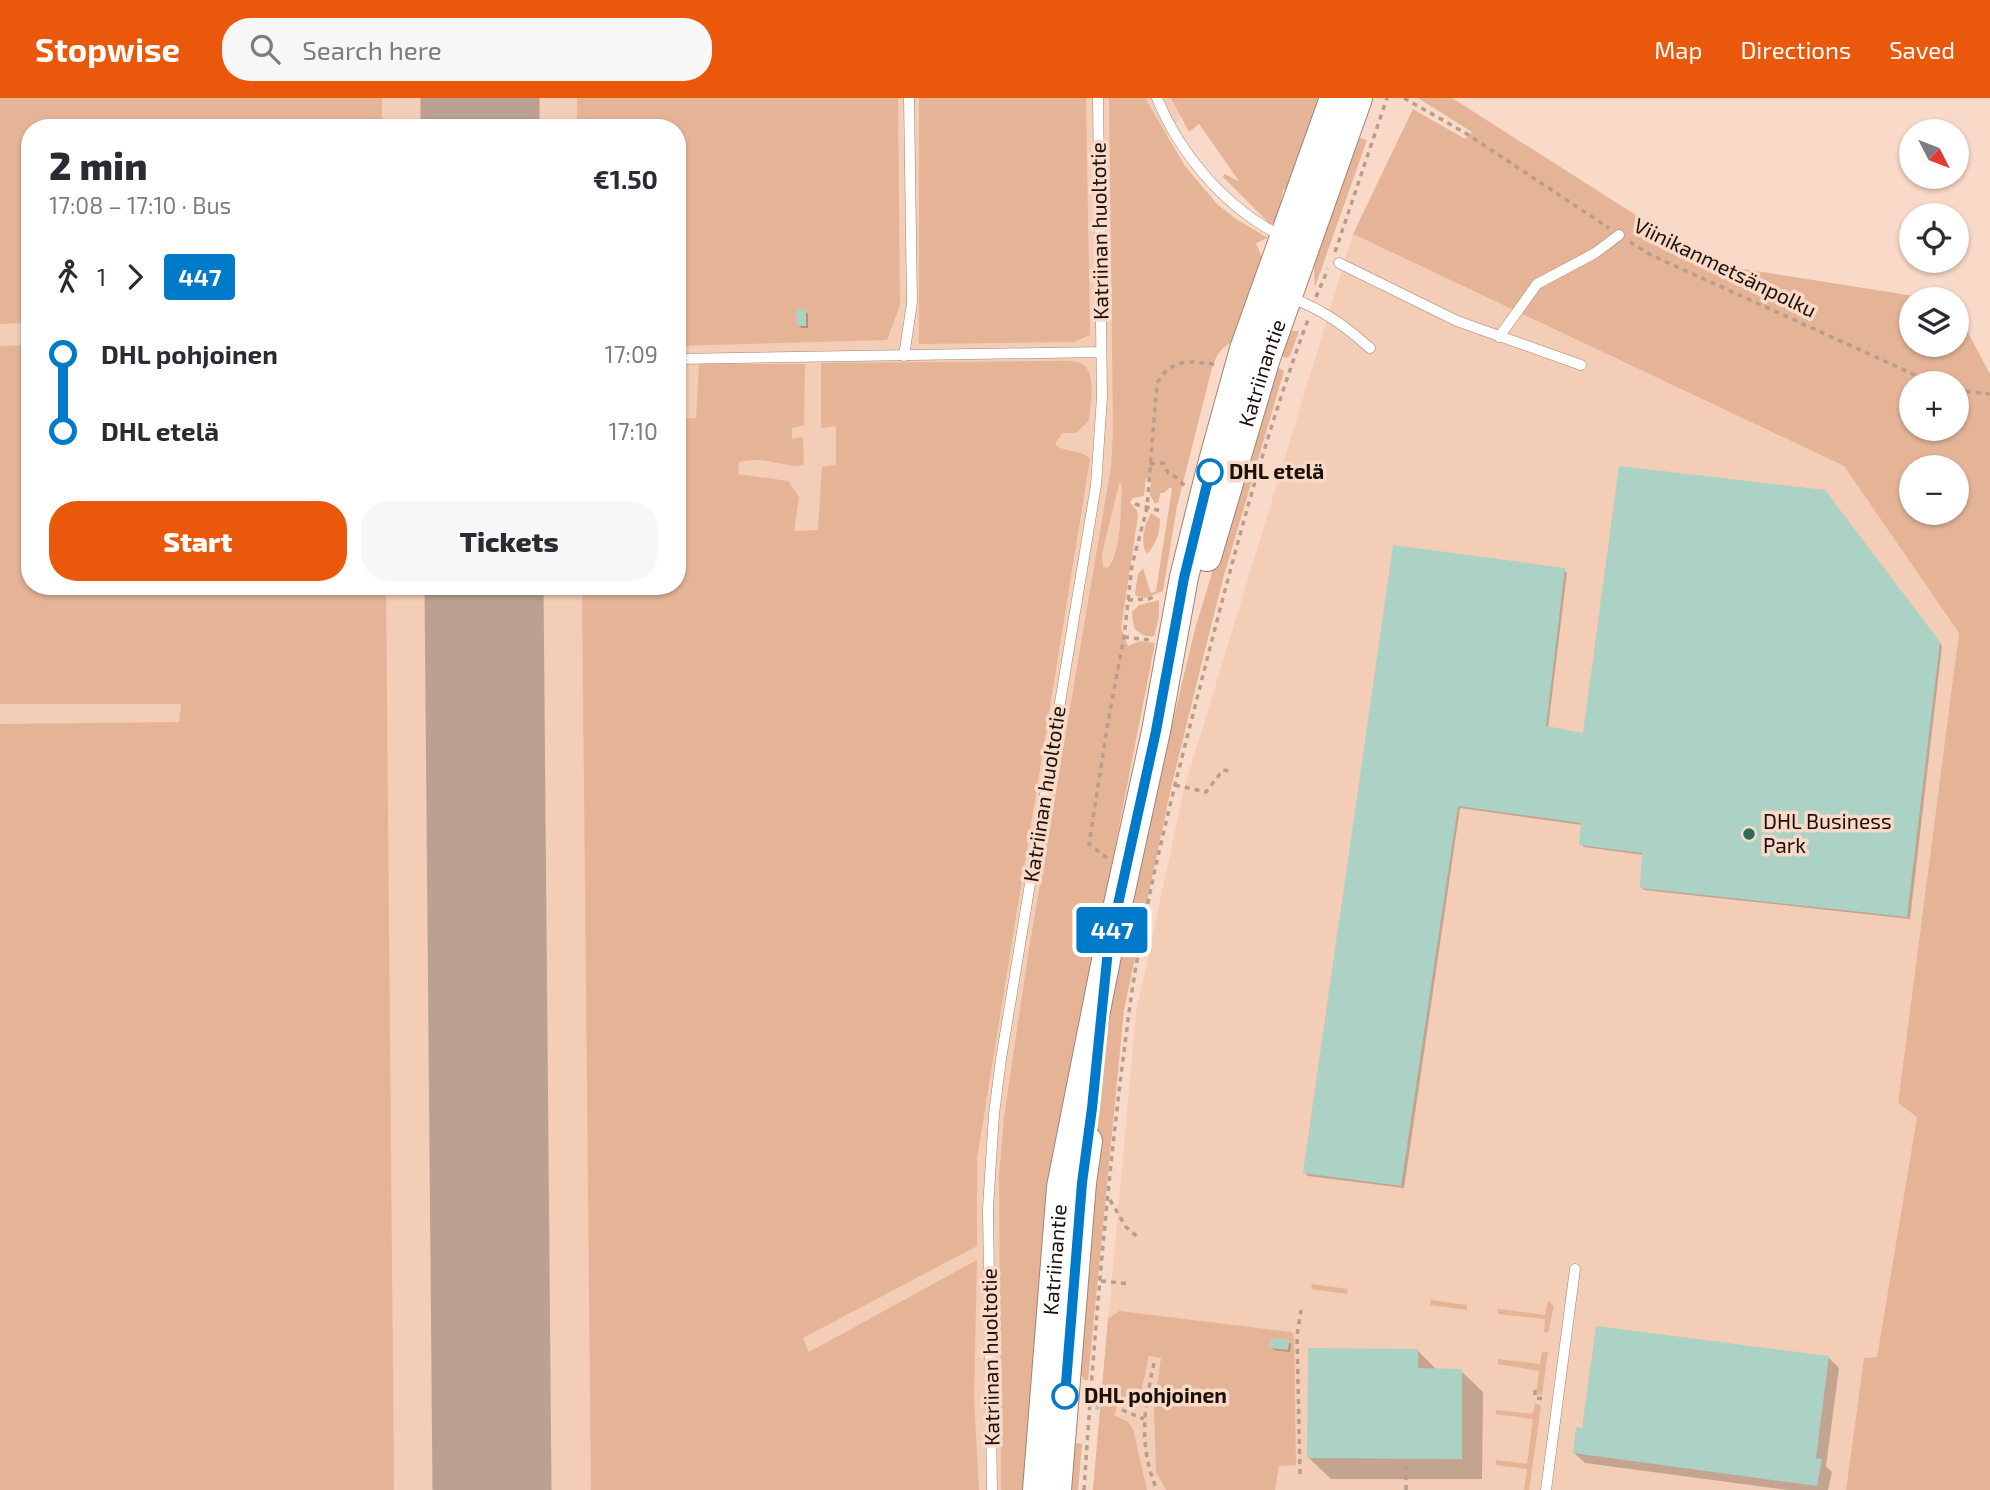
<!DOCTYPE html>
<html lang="en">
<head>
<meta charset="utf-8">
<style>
  body { margin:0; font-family:"Exo 2",sans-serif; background:#f7f7f7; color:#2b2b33; height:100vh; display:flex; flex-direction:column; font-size:26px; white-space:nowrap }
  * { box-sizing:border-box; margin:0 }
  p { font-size:23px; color:#7c7c81 }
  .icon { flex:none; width:38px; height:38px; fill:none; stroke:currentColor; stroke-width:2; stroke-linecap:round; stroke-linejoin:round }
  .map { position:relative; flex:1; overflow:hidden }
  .drawer { position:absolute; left:21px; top:21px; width:665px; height:476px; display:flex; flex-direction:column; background:#fff; border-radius:28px; box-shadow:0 2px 5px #0004 }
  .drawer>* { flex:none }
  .badge { padding:0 14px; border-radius:5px; font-size:24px; line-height:46px }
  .needle { width:46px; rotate:132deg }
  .tools { position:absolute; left:1899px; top:21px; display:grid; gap:14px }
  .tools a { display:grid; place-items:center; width:70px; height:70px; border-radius:50%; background:#fff; box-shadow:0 2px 5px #0004; font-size:35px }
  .map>.badge { position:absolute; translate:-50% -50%; box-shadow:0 0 0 4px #fff }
  .legs { display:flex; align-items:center; gap:10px; height:77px; padding:0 28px; font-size:23px }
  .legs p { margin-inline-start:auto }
  .head { display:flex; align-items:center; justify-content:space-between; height:119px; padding:0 28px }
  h1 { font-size:38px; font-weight:800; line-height:52px }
  .button { display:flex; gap:14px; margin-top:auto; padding:14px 28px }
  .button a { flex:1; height:80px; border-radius:28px; background:#ea580c; color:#fff; font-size:28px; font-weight:800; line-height:80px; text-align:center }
  .button a+a { background:#f7f7f7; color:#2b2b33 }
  ul { padding:0 28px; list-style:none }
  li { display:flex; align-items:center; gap:24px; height:77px; font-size:26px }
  li i { display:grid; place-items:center; width:10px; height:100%; margin:0 9px; background:currentColor }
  li i::after { content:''; width:18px; height:18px; margin:-9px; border:5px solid; border-radius:50%; background:#fff }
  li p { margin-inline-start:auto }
  li:first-child i { background:linear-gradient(#0000 50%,currentColor 0) }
  li:last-child i { background:linear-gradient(currentColor 50%,#0000 0) }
  header { display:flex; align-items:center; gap:42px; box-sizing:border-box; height:98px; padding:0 35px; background:#ea580c; color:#fff }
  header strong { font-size:33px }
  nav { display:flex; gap:38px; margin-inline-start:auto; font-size:24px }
  .search { width:490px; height:63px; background:#f7f7f7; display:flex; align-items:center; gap:18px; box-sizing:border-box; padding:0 24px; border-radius:28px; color:#7c7c81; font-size:26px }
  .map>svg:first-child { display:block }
  .built { fill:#f3cdb6; fill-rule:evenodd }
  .green { fill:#e5b497; fill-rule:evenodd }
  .shadow { fill:#0003 }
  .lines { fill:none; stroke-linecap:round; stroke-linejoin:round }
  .taxiway { stroke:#bba192; stroke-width:47 }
  .runway { stroke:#bba192; stroke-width:119 }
  .building { fill:#acd1c5 }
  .lane-casing { stroke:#a18473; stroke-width:11 }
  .secondary-casing { stroke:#a18473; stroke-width:30 }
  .path { stroke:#b69d8e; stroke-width:3.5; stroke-dasharray:5 5; stroke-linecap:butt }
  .lane { stroke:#fff; stroke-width:10 }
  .secondary { stroke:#fff; stroke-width:28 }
  .line-1-casing { stroke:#fff; stroke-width:16 }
  .line-1 { stroke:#007ac9; stroke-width:10 }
  .stop-1-dot { fill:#fff; stroke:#007ac9; stroke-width:3.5 }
  .poi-dot { fill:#2b6c5b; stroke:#f9d9c7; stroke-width:2.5 }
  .labels { text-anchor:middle; stroke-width:7; stroke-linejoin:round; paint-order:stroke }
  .street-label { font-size:21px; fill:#1b110a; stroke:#f9d9c7 }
  .stop-label { font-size:21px; font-weight:bold; fill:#1b110a; stroke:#f9d9c7; text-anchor:start }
  .poi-label { font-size:21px; fill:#1b110a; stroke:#f9d9c7; text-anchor:start }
</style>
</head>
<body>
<header>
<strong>Stopwise</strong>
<div class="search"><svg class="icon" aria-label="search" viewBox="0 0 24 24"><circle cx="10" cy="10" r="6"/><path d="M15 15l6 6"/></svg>Search here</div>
<nav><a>Map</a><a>Directions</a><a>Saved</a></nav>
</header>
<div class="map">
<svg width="1990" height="1392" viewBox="0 0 1990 1392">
  <rect width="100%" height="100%" fill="#f9d9c7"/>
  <path class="built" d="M0,0H1195L1134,81L1123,464L1007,1392H0ZM30,30H677V488H30Z
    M1353,136L1844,368L1959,535L1898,1005L1917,1018L1877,1259L1864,1260L1846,1392H1093L1136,915L1184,691Z"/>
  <path class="green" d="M0,0H382V30H30V225L0,226Z
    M577,0H898L900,207L887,242L677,248V30H577Z
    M919,0H1086L1090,237L1074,244L919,246Z
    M1109,0H1145L1185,68L1217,106L1236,121L1268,140L1256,145L1262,160L1235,243C1221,249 1217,256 1212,270L1177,408L1163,493L1145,500L1136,498L1135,495L1138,476L1143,470L1150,493L1152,495L1156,493L1172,391L1170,389L1164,395H1160L1159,404L1155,406L1150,397L1151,384L1146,380L1144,398L1133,400L1130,404L1137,413L1138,418L1121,530L1128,548L1140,543L1155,545L1111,770L1056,1090L1025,1392H1001L999,1077L1004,1019L1029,851L1111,369L1113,333ZM1119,386H1121L1122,392C1120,414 1122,452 1108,470L1103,469L1102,456Z
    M1171,0H1323L1287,95L1283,90C1283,102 1278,113 1275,125L1270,126L1223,79L1224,76L1239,83L1199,26L1189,34Z
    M1418,0H1452L1642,121L1731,169L1933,201H1911V247H1956L1957,214L1990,276V1392H1846L1864,1260L1877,1259L1917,1019L1898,1005L1959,535L1844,368L1353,136L1413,11L1465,41L1472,34ZM1911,285H1956V331H1911ZM1911,369H1956V415H1911Z
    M1360,40L1367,42L1315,189C1309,135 1338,86 1360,40Z
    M1291,233H1299L1290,258L1286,260L1278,256L1288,234Z
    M30,247V488H386L394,1392H0V626L179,624L181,606H0V248Z
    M1047,263C1056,263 1067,262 1077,264C1099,269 1090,305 1089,322L1076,335H1062L1055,346C1065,356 1080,350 1090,361L977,1061V1148L803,1240L809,1254L977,1162L974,1300L979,1392H591L582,488H677V321L696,320L699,266H805L804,327L792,330V341L803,339L804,367C789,370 773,362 757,362C751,362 745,363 739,364L738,376L788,383L799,399L794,433L818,432L822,369L836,367V328L821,330V265Z
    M1275,268L1284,273L1223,481L1198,580L1171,690L1124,912L1088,1282H1084L1080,1275L1096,1033L1109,918L1158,685L1195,531Z
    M1151,415L1160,421C1160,435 1157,445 1147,456C1139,446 1145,425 1151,415Z
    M1159,502V518L1154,538C1146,540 1139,535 1134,530L1132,514L1139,507Z
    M1312,1186L1348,1191L1347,1196L1311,1191Z
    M1431,1202L1467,1207V1212L1430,1207Z
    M1548,1203L1554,1208L1548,1235L1544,1234L1545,1221L1498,1216V1211L1545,1217Z
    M1119,1213L1291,1234L1294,1238L1296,1367L1279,1368L1275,1392H1166L1156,1374L1154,1310L1161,1260L1149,1258L1140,1299L1134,1305L1118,1306L1114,1317L1128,1324L1133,1331L1147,1392H1093L1108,1221ZM1271,1240L1289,1242L1288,1252L1270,1250Z
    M1542,1254H1548L1542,1297L1536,1296L1539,1273L1498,1266V1261L1540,1266Z
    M1535,1305L1541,1308L1529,1392H1524L1527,1371L1496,1367V1362L1527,1366L1533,1321L1496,1316V1312L1533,1316Z
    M1076,1345L1082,1346L1078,1392H1067Z"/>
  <path class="shadow" d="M805,213L808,216V230H801L799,228Z
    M1828,397L1942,548L1910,821L1644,792L1642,789L1644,757L1584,749L1581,746L1582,727L1460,710L1404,1090L1308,1078L1305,1075L1395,449L1564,472L1567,475L1548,630L1585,637Z
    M1288,1244L1291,1246L1290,1254L1274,1252L1271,1249Z
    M1417,1252L1437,1272L1461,1273L1483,1294L1482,1381H1331L1309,1360Z
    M1829,1260L1839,1270L1826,1368L1832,1374L1828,1392H1788L1585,1365L1574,1355L1584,1332Z"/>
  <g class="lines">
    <path class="taxiway" d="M446,0L457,30"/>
    <path class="runway" d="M480,0V30
      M484,488L492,1392"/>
  </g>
  <path class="building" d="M806,211V228H797L796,212Z
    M1619,368L1825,392L1940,544L1907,819L1640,790L1642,755L1579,747L1581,725L1458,708L1401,1088L1303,1075L1393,447L1565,470L1546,628L1583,635Z
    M1596,1228L1829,1258L1816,1360L1822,1361L1817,1388L1573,1355L1576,1329L1582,1330Z
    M1271,1240L1289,1242L1288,1252L1270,1250Z
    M1308,1250L1418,1251V1270L1462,1271V1361L1307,1360Z
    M1098,1291H1101L1099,1312H1095Z"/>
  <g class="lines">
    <defs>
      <path id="lane" d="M1157,0C1179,54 1221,104 1272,133
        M1339,165L1457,223L1581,267
        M1291,200C1322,211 1345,228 1370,250
        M1499,239L1537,186L1595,155L1619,137
        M904,258L912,205L909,0
        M677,261L1101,254
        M992,1392L988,1110L994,1016L1001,961L1096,387L1102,299L1098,0
        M1546,1392L1575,1171"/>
      <g id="secondary">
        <path id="s1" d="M1207,459L1266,260L1358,0"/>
        <path id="s2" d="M1037,1392L1061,1089L1108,852L1156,633L1184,479L1210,374L1244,251L1334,0"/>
        <path d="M1057,1392L1082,1085L1088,1043"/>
      </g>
    </defs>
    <use href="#lane" class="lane-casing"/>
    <use href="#secondary" class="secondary-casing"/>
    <path class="path" d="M1404,0L1467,36L1609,130
      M1630,144L1651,157L1933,285
      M1335,154L1387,0
      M1316,199L1328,171
      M1956,292L1990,296
      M1150,366L1163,365L1168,375L1172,376L1185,388
      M1135,406L1161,413
      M1128,502L1148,501L1157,498
      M1124,539L1150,542
      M1175,687L1206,694L1223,672L1229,673
      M1107,760L1089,746L1108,624L1124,539L1132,467L1147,410L1157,285C1171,259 1193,263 1218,267
      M1110,1102L1126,1129L1140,1141
      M1101,1183L1131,1186
      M1154,1265C1144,1311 1138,1347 1157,1392
      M1535,1292V1300L1546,1301
      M1122,1312L1144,1321
      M1300,1376L1297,1238L1301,1212
      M1084,1392C1094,1238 1107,1083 1127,930C1141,813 1174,691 1203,577C1234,457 1265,336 1309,219
      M1406,1392V1363"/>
    <use href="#lane" class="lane"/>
    <use href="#secondary" class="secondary"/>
  </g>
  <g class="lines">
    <defs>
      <path id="line-1" d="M1065,1298L1082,1085L1092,1010L1108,852L1156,633L1184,480L1210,374"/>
    </defs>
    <use href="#line-1" class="line-1-casing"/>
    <use href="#line-1" class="line-1"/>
  </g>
  <g class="stop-1-dot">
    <circle cx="1210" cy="374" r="12"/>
    <circle cx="1065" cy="1298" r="12"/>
  </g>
  <circle class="poi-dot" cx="1749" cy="736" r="7"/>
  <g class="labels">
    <g class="street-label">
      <text transform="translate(1100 133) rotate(-91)" y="7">Katriinan huoltotie</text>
      <text transform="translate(1725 170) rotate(26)" y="7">Viinikanmetsänpolku</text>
      <text dy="7" stroke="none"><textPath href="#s1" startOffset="192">Katriinantie</textPath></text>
      <text transform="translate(1045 696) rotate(-81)" y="7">Katriinan huoltotie</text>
      <text dy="7" stroke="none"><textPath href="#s2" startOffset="231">Katriinantie</textPath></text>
      <text transform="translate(991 1259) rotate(-91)" y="7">Katriinan huoltotie</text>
    </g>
    <g class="stop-label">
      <text x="1229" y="381">DHL etelä</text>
      <text x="1084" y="1305">DHL pohjoinen</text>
    </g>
    <g class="poi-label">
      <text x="1763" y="731">DHL Business<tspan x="1763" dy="24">Park</tspan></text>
    </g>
  </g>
</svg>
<div class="tools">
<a><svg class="needle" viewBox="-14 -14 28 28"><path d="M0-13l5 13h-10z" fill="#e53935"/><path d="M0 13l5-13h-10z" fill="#7c7c81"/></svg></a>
<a><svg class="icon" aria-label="locate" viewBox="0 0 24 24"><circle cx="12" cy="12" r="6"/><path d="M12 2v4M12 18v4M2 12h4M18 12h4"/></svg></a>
<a><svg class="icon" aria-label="layers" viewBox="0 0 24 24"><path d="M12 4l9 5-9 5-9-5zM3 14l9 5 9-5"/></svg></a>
<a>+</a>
<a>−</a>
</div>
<b class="badge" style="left:1112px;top:832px;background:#007ac9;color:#fff">447</b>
<section class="drawer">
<div class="head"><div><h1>2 min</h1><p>17:08 – 17:10 · Bus</p></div><b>€1.50</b></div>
<div class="legs"><svg class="icon" aria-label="walk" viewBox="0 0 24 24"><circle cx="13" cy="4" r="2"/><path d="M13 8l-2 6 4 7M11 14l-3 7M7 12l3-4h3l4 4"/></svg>1<svg class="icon" aria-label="forward" viewBox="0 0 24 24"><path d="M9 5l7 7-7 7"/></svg><b class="badge" style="background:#007ac9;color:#fff">447</b></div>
<ul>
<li><i style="color:#007ac9"></i><b>DHL pohjoinen</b><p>17:09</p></li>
<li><i style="color:#007ac9"></i><b>DHL etelä</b><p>17:10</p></li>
</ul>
<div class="button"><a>Start</a><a>Tickets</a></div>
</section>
</div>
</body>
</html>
